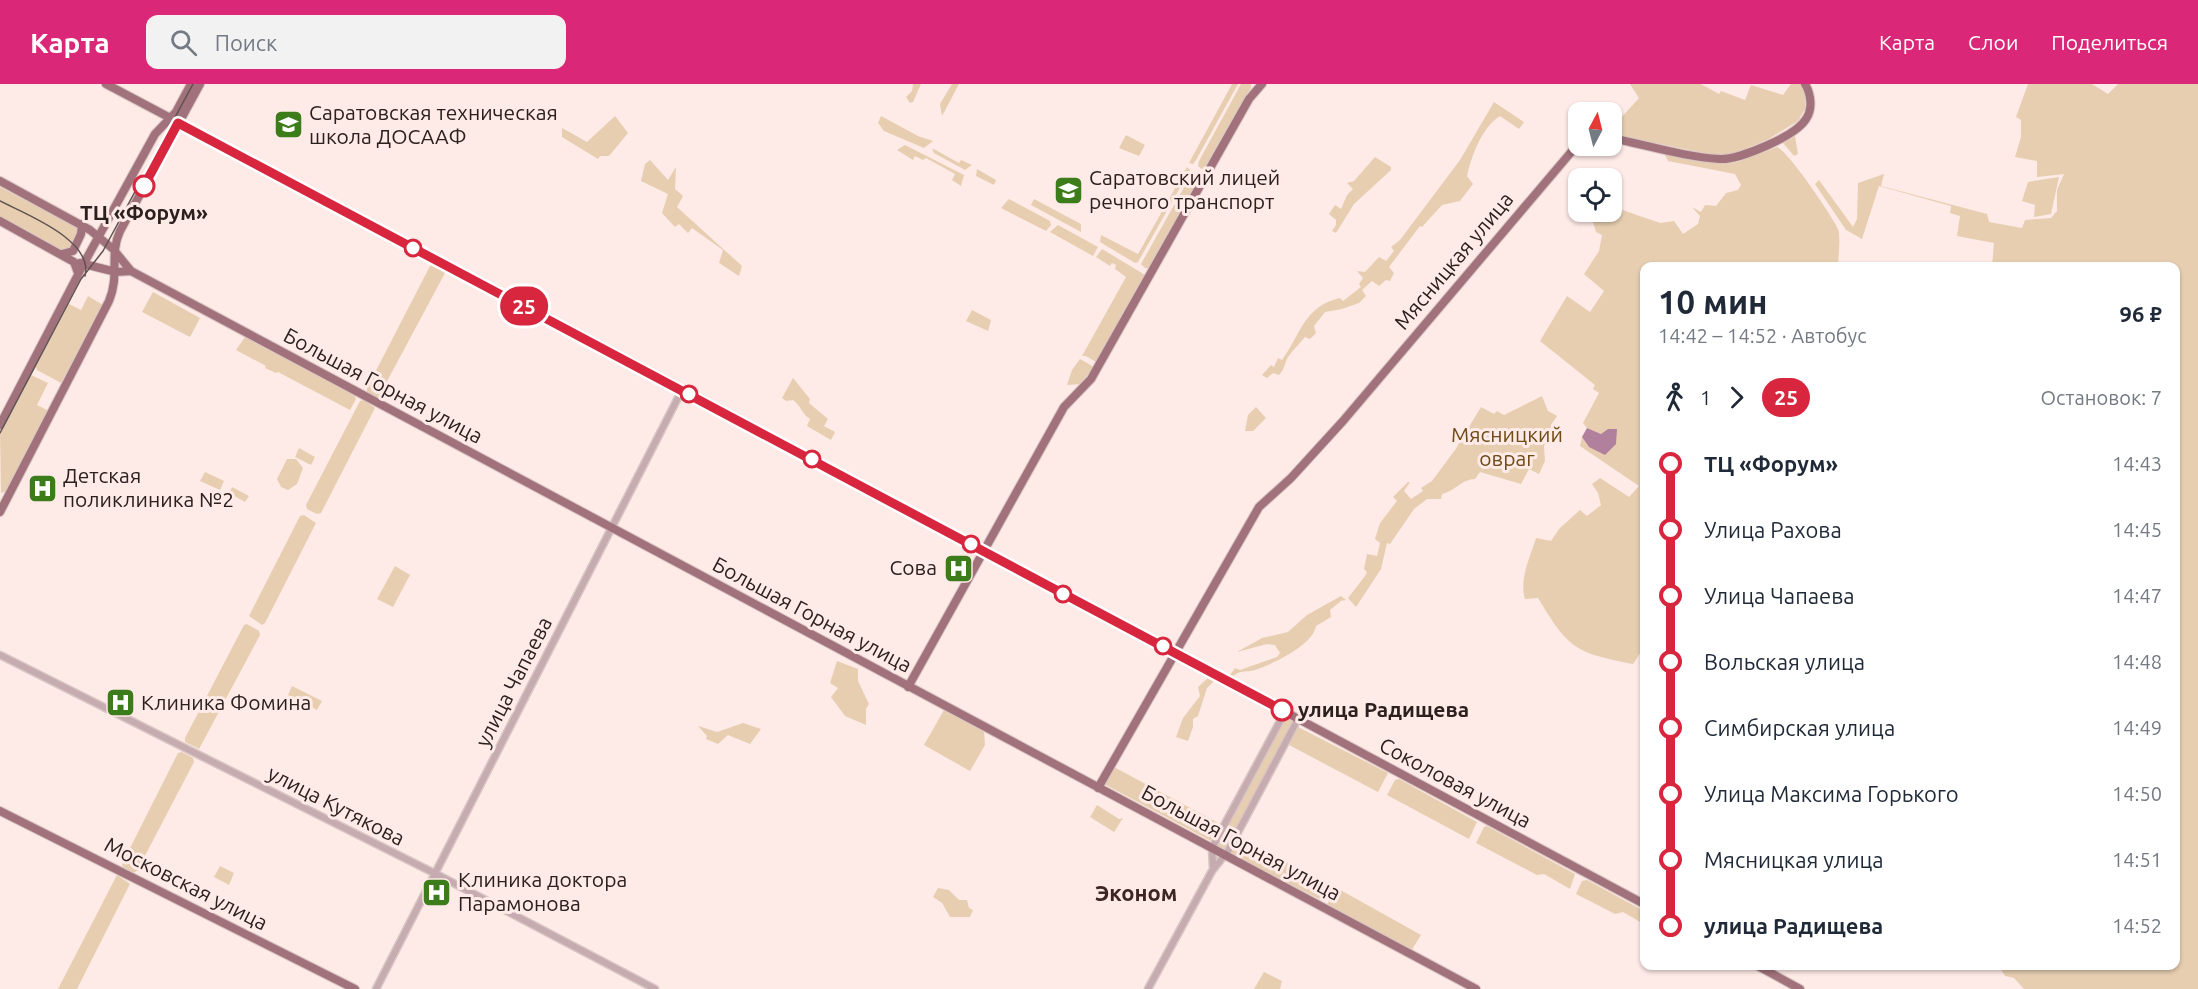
<!DOCTYPE html>
<html lang="ru">
<head>
<meta charset="utf-8">
<style>
  body { margin:0; font-family:Ubuntu,sans-serif; background:#f2f2f3; color:#1f2937; height:100vh; display:flex; flex-direction:column; font-size:22px; white-space:nowrap }
  * { box-sizing:border-box; margin:0 }
  p { font-size:20px; color:#747a83 }
  .icon { flex:none; width:33px; height:33px; fill:none; stroke:currentColor; stroke-width:2; stroke-linecap:round; stroke-linejoin:round }
  .map { position:relative; flex:1; overflow:hidden }
  .details { position:absolute; left:1640px; top:178px; width:540px; height:708px; display:flex; flex-direction:column; background:#fff; border-radius:12px; box-shadow:0 2px 4px #0004 }
  .details>* { flex:none }
  .badge { padding:0 12px; border-radius:20px; font-size:21px; line-height:39px }
  .needle { width:39px; rotate:7deg }
  .controls { position:absolute; left:1568px; top:18px; display:grid; gap:12px }
  .controls a { display:grid; place-items:center; width:54px; height:54px; border-radius:12px; background:#fff; box-shadow:0 2px 4px #0004; font-size:30px }
  .map>.badge { position:absolute; translate:-50% -50%; box-shadow:0 0 0 3px #fff }
  .legs { display:flex; align-items:center; gap:9px; height:66px; padding:0 18px; font-size:20px }
  .legs p { margin-inline-start:auto }
  .summary { display:flex; align-items:center; justify-content:space-between; height:102px; padding:0 18px }
  h1 { font-size:33px; font-weight:600; line-height:45px }
  ul { padding:0 18px; list-style:none }
  li { display:flex; align-items:center; gap:21px; height:66px; font-size:22px }
  li i { display:grid; place-items:center; width:9px; height:100%; margin:0 8px; background:currentColor }
  li i::after { content:''; width:15px; height:15px; margin:-8px; border:4px solid; border-radius:50%; background:#fff }
  li p { margin-inline-start:auto }
  li:first-child i { background:linear-gradient(#0000 50%,currentColor 0) }
  li:last-child i { background:linear-gradient(currentColor 50%,#0000 0) }
  header { display:flex; align-items:center; gap:36px; box-sizing:border-box; height:84px; padding:0 30px; background:#db2777; color:#fff }
  header strong { font-size:28px }
  nav { display:flex; gap:33px; margin-inline-start:auto; font-size:21px }
  .search { width:420px; height:54px; background:#f2f2f3; display:flex; align-items:center; gap:15px; box-sizing:border-box; padding:0 21px; border-radius:12px; color:#747a83; font-size:22px }
  .map>svg:first-child { display:block }
  .green { fill:#e7ceb1 }
  .water { fill:#b1809c }
  .lines { fill:none; stroke-linecap:round; stroke-linejoin:round }
  .minor-casing { stroke:#d8c6c3; stroke-width:9 }
  .major-casing { stroke:#d8c6c3; stroke-width:10 }
  .minor { stroke:#c6abb0; stroke-width:6 }
  .major { stroke:#a1727b; stroke-width:8 }
  .tram { stroke:#5f5250; stroke-width:1.5 }
  .line-1-casing { stroke:#fff; stroke-width:14 }
  .line-1 { stroke:#d7263d; stroke-width:9 }
  .stop-1-dot { fill:#fff; stroke:#d7263d; stroke-width:3 }
  .labels { text-anchor:middle; stroke-width:6; stroke-linejoin:round; paint-order:stroke }
  .poi-label { font-size:21px; fill:#2b201e; stroke:#feeae7; text-anchor:start }
  .stop-label { font-size:21px; font-weight:bold; fill:#2b201e; stroke:#feeae7 }
  .street-label { font-size:21px; fill:#2b201e; stroke:#feeae7 }
  .park-label { font-size:21px; fill:#6f4b18; stroke:#feeae7 }
  .neighbourhood-label { font-size:22px; font-weight:bold; fill:#3d2522; stroke:#feeae7 }
</style>
</head>
<body>
<header>
<strong>Карта</strong>
<div class="search"><svg class="icon" aria-label="search" viewBox="0 0 24 24"><circle cx="10" cy="10" r="6"/><path d="M15 15l6 6"/></svg>Поиск</div>
<nav><a>Карта</a><a>Слои</a><a>Поделиться</a></nav>
</header>
<div class="map">
<svg width="2198" height="905" viewBox="0 0 2198 905">
  <rect width="100%" height="100%" fill="#feeae7"/>
  <path class="green" d="M913,0H921L913,18L910,19L906,13L912,7Z
    M952,0H959L942,32L940,20Z
    M1232,0H1238L1196,76L1193,80L1189,79Z
    M1241,0H1251V4L1204,87L1198,82L1199,77Z
    M1630,0H1701L1719,10L1721,7L1745,16L1751,1L1783,11L1791,0H1800L1805,10V25L1798,37L1767,56L1740,67L1727,71L1709,70L1611,50V45L1639,14Z
    M2028,0H2092L2108,10L2118,0H2198V905H2024L2014,894L2005,892L1999,882H2175V183H1992L1994,159L1957,152L1960,132L1950,129L1951,122L1879,102L1862,155L1846,146L1815,100L1819,96L1853,143L1857,135L1858,99L1884,90L1881,102L1987,130L1989,138L2022,144L2025,136L2051,134L2057,127V106L2064,90L2037,93V77L2015,73L2021,53V36L2016,33Z
    M1494,18L1524,38L1519,45L1500,32C1482,43 1471,73 1467,92L1473,100L1460,117L1442,121L1422,143L1420,142L1389,183L1394,189L1390,197L1386,196L1379,202L1372,197L1362,206L1366,212L1359,219L1342,225L1325,228L1314,242L1316,249L1310,255L1305,253C1300,259 1293,266 1288,273C1284,280 1285,285 1279,291L1273,289L1267,294L1262,291L1271,281L1274,283L1278,274L1282,276C1301,250 1304,222 1340,214L1343,217L1361,203L1359,200L1363,194L1357,187L1365,188L1379,173L1386,177L1394,167L1391,163L1400,156L1460,76Z
    M615,32L628,49L609,72H600L598,75L562,53V44L587,58Z
    M881,32L918,52L933,57L924,64L884,47L878,39Z
    M1126,51L1145,61L1139,72L1119,64Z
    M1795,52L1798,70L1794,72L1783,59Z
    M905,61L964,91L961,102L952,96L955,90L926,74L923,76L915,72L913,76L897,66Z
    M1777,63C1788,67 1833,133 1838,145C1841,156 1838,172 1838,183H1644V563L1633,580C1575,569 1568,564 1538,514L1525,515C1519,495 1530,474 1536,454L1551,457L1559,445L1580,426L1587,432L1601,421L1598,409L1592,400L1600,394L1629,413L1639,402L1580,362L1582,353L1589,363L1601,350L1587,344L1583,339L1599,309L1593,305L1595,301L1540,257L1567,212L1590,228L1604,207L1584,190L1599,167L1602,151L1596,148L1590,128H1611V122L1660,139L1674,137L1683,150L1698,140L1700,132L1692,123L1701,128L1705,121L1716,122L1726,109L1738,106L1741,101L1735,90L1668,77L1664,69L1725,79L1737,78Z
    M932,64L959,79L961,76L972,81L965,86L934,69Z
    M1375,73L1391,83V86L1354,120L1336,149L1332,147L1336,141V136L1329,130L1335,121L1341,125L1347,111L1353,105L1347,99L1354,97Z
    M650,76L668,96L676,83L675,105L683,112L677,123L742,182L739,192L719,179L723,166L692,144L688,149L679,140L675,143L662,129L668,110L641,97L645,80Z
    M1187,83L1190,86L1138,178L1135,179L1100,158L1101,151L1138,170Z
    M977,85L996,96L994,101L976,92Z
    M1198,88L1202,92L1150,184H1145L1141,180L1192,89Z
    M2059,93L2051,130L2034,133L2035,121L2022,117L2028,98Z
    M0,103L78,144L71,164L64,167L59,165L0,133Z
    M1009,115L1050,137L1051,141L1046,147L1001,124Z
    M1034,115L1081,140V148L1031,121Z
    M1058,141L1098,163L1093,172L1050,148Z
    M1102,165L1145,191L1096,278L1086,272H1082L1126,193L1115,185L1116,181L1112,179L1110,182L1096,173Z
    M434,180L444,185L445,189L378,314L367,308V304L430,182Z
    M153,208L200,234L190,253L142,228Z
    M88,212L103,221L61,299L37,286L35,281L67,219L81,226Z
    M972,226L991,236L988,247L966,237Z
    M245,253L354,311L356,315L350,326L278,288L276,289L265,284L266,282L236,266Z
    M1080,275L1094,283L1080,300L1067,301L1072,286Z
    M31,291L48,299L37,321L49,327L7,407L1,409L0,347Z
    M793,294L810,315L809,319L828,335L824,342L835,348L831,356L807,342L810,335C802,330 801,322 793,316L786,317L782,314Z
    M1542,312L1548,327L1557,332L1551,341L1553,343L1544,362L1545,377L1539,390L1529,385L1521,400L1480,388L1475,395C1462,395 1455,407 1442,410L1441,415H1427L1414,425L1390,460L1387,459L1381,485L1356,523L1348,514L1365,492L1367,488L1364,485L1367,470L1377,472L1380,459L1375,455L1380,439L1397,417L1393,413L1408,398H1410L1404,407L1411,415L1423,407L1421,404L1432,397L1455,366L1481,323L1494,330L1497,327L1504,331Z
    M364,316L375,324L321,429L317,430L307,425L306,421L360,317Z
    M1256,323L1266,334L1253,347H1245L1248,331Z
    M299,364L315,373L311,381L295,373Z
    M287,375H296L303,384L297,400L288,406L281,403L277,395Z
    M205,388L224,397L220,406L200,397Z
    M232,403L249,412L245,418L229,409Z
    M304,431L316,439L265,539L262,541L249,532L300,432Z
    M395,482L410,491L393,523L377,515Z
    M1341,512L1346,516L1341,517L1330,526L1331,533L1316,542C1313,561 1273,580 1255,586C1246,589 1243,585 1233,592L1230,591L1235,584L1240,586L1277,573L1280,569L1275,561L1267,560L1237,568L1262,554L1288,548L1307,531Z
    M247,540L259,547L260,551L199,665L185,658V654L244,541Z
    M837,577L858,585V597L869,620L866,625V641L845,632L831,613L838,604L830,599Z
    M1208,594L1214,597L1207,604L1198,632L1193,635V643L1188,657L1176,653L1183,634L1200,612L1198,603Z
    M292,602L322,617L317,626L288,611Z
    M944,626L984,648L985,661L970,687L924,661Z
    M1288,633L1293,638L1225,766L1217,763L1283,636Z
    M743,639L761,645L750,660L728,651L718,660L706,655L707,652L698,642L717,648Z
    M1298,643L1388,689L1378,708L1289,661Z
    M182,668L193,674L194,678L137,787L133,789L123,784L122,780L178,669Z
    M1114,683L1220,740L1211,757L1104,700Z
    M1399,695L1477,738L1469,755L1387,711L1395,696Z
    M1097,721L1119,735L1123,734L1114,748L1090,733Z
    M1487,742L1575,790L1570,805L1544,790L1537,791L1476,759L1484,743Z
    M1238,752L1331,802L1323,817L1229,769Z
    M220,782L234,789L229,801L214,793Z
    M117,791L130,800L77,905H58Z
    M1587,796L1644,827V847L1641,844L1642,839L1623,828L1615,830L1576,810L1582,797Z
    M1335,803L1421,851L1411,867L1327,821Z
    M938,804L949,806L959,816H967L969,824L973,826L970,833H950L942,819L933,813Z
    M1264,888L1282,897L1280,905H1254Z"/>
  <path class="water" d="M1587,344L1601,350L1608,345H1617L1616,360L1605,371L1589,363L1582,353Z"/>
  <g class="lines">
    <defs>
      <path id="minor" d="M0,571L440,792L655,905
        M1213,783L1212,764L1285,628
        M376,905L682,306
        M1148,905L1212,787L1228,767L1298,635"/>
      <path id="major" d="M106,0L675,301L1644,820
        M1611,54C1647,61 1684,73 1720,75C1739,76 1796,52 1806,35C1813,25 1811,10 1805,0
        M0,97L90,146L113,165L131,187L1476,905
        M0,137L74,178L78,189
        M62,170L73,167L81,150L82,140
        M80,179L116,188L131,187
        M0,341L83,181L155,50L176,28L191,0
        M0,428L109,217C120,191 109,171 120,147L200,0
        M908,603L1064,323L1091,295L1249,15L1262,0
        M1098,704L1259,423L1291,394L1343,337L1578,60
        M0,727L355,905
        M1758,882L1800,905"/>
    </defs>
    <use href="#minor" class="minor-casing"/>
    <use href="#major" class="major-casing"/>
    <use href="#minor" class="minor"/>
    <use href="#major" class="major"/>
    <path class="tram" d="M0,117C25,130 94,156 85,192
      M0,349L81,195L103,167L193,0"/>
  </g>
  <g class="lines">
    <defs>
      <path id="line-1" d="M144,102L178,39L1282,626"/>
    </defs>
    <use href="#line-1" class="line-1-casing"/>
    <use href="#line-1" class="line-1"/>
  </g>
  <defs>
    <symbol id="university-square" viewBox="-11 -11 22 22"><rect x="-9" y="-9" width="18" height="18" rx="4" fill="#3c7c1a" stroke="#feeae7"/><path d="M0-5L7-2L0 1L-7-2ZM-4 1L0 2.5L4 1V4Q0 6-4 4Z" fill="#fff"/></symbol>
    <symbol id="hospital-square" viewBox="-11 -11 22 22"><rect x="-9" y="-9" width="18" height="18" rx="4" fill="#3c7c1a" stroke="#feeae7"/><path d="M-5-5h3v3.5h4V-5h3V5h-3V1.5h-4V5h-3Z" fill="#fff"/></symbol>
  </defs>
  <g fill-rule="evenodd">
    <use href="#university-square" x="272" y="24" width="33" height="33"/>
    <use href="#university-square" x="1052" y="90" width="33" height="33"/>
    <use href="#hospital-square" x="26" y="388" width="33" height="33"/>
    <use href="#hospital-square" x="942" y="468" width="33" height="33"/>
    <use href="#hospital-square" x="104" y="602" width="33" height="33"/>
    <use href="#hospital-square" x="420" y="792" width="33" height="33"/>
  </g>
  <g class="stop-1-dot">
    <circle cx="144" cy="102" r="10"/>
    <circle cx="413" cy="164" r="8"/>
    <circle cx="689" cy="310" r="8"/>
    <circle cx="812" cy="375" r="8"/>
    <circle cx="971" cy="460" r="8"/>
    <circle cx="1063" cy="510" r="8"/>
    <circle cx="1163" cy="562" r="8"/>
    <circle cx="1282" cy="626" r="10"/>
  </g>
  <g class="labels">
    <g class="poi-label">
      <text x="309" y="36">Саратовская техническая<tspan x="309" dy="24">школа ДОСААФ</tspan></text>
      <text x="1089" y="101">Саратовский лицей<tspan x="1089" dy="24">речного транспорт</tspan></text>
      <text x="63" y="399">Детская<tspan x="63" dy="24">поликлиника №2</tspan></text>
      <text x="937" y="491" text-anchor="end">Сова</text>
      <text x="141" y="626">Клиника Фомина</text>
      <text x="458" y="803">Клиника доктора<tspan x="458" dy="24">Парамонова</tspan></text>
    </g>
    <g class="stop-label">
      <text x="144" y="136">ТЦ «Форум»</text>
      <text x="1298" y="633" text-anchor="start">улица Радищева</text>
    </g>
    <g class="street-label">
      <text transform="translate(1454 177) rotate(-50)" y="7">Мясницкая улица</text>
      <text transform="translate(383 302) rotate(28)" y="7">Большая Горная улица</text>
      <text transform="translate(812 531) rotate(28)" y="7">Большая Горная улица</text>
      <text transform="translate(514 598) rotate(-63)" y="7">улица Чапаева</text>
      <text transform="translate(1455 699) rotate(28)" y="7">Соколовая улица</text>
      <text transform="translate(336 722) rotate(27)" y="7">улица Кутякова</text>
      <text transform="translate(1241 759) rotate(28)" y="7">Большая Горная улица</text>
      <text transform="translate(186 800) rotate(27)" y="7">Московская улица</text>
    </g>
    <g class="park-label">
      <text x="1507" y="358">Мясницкий<tspan x="1507" dy="24">овраг</tspan></text>
    </g>
    <g class="neighbourhood-label">
      <text x="1136" y="817">Эконом</text>
    </g>
  </g>
</svg>
<div class="controls">
<a><svg class="needle" viewBox="-14 -14 28 28"><path d="M0-13l5 13h-10z" fill="#e53935"/><path d="M0 13l5-13h-10z" fill="#747a83"/></svg></a>
<a><svg class="icon" aria-label="locate" viewBox="0 0 24 24"><circle cx="12" cy="12" r="6"/><path d="M12 2v4M12 18v4M2 12h4M18 12h4"/></svg></a>
</div>
<b class="badge" style="left:524px;top:222px;background:#d7263d;color:#fff">25</b>
<section class="details">
<div class="summary"><div><h1>10 мин</h1><p>14:42 – 14:52 · Автобус</p></div><b>96 ₽</b></div>
<div class="legs"><svg class="icon" aria-label="walk" viewBox="0 0 24 24"><circle cx="13" cy="4" r="2"/><path d="M13 8l-2 6 4 7M11 14l-3 7M7 12l3-4h3l4 4"/></svg>1<svg class="icon" aria-label="forward" viewBox="0 0 24 24"><path d="M9 5l7 7-7 7"/></svg><b class="badge" style="background:#d7263d;color:#fff">25</b><p>Остановок: 7</p></div>
<ul>
<li><i style="color:#d7263d"></i><b>ТЦ «Форум»</b><p>14:43</p></li>
<li><i style="color:#d7263d"></i><span>Улица Рахова</span><p>14:45</p></li>
<li><i style="color:#d7263d"></i><span>Улица Чапаева</span><p>14:47</p></li>
<li><i style="color:#d7263d"></i><span>Вольская улица</span><p>14:48</p></li>
<li><i style="color:#d7263d"></i><span>Симбирская улица</span><p>14:49</p></li>
<li><i style="color:#d7263d"></i><span>Улица Максима Горького</span><p>14:50</p></li>
<li><i style="color:#d7263d"></i><span>Мясницкая улица</span><p>14:51</p></li>
<li><i style="color:#d7263d"></i><b>улица Радищева</b><p>14:52</p></li>
</ul>
</section>
</div>
</body>
</html>
